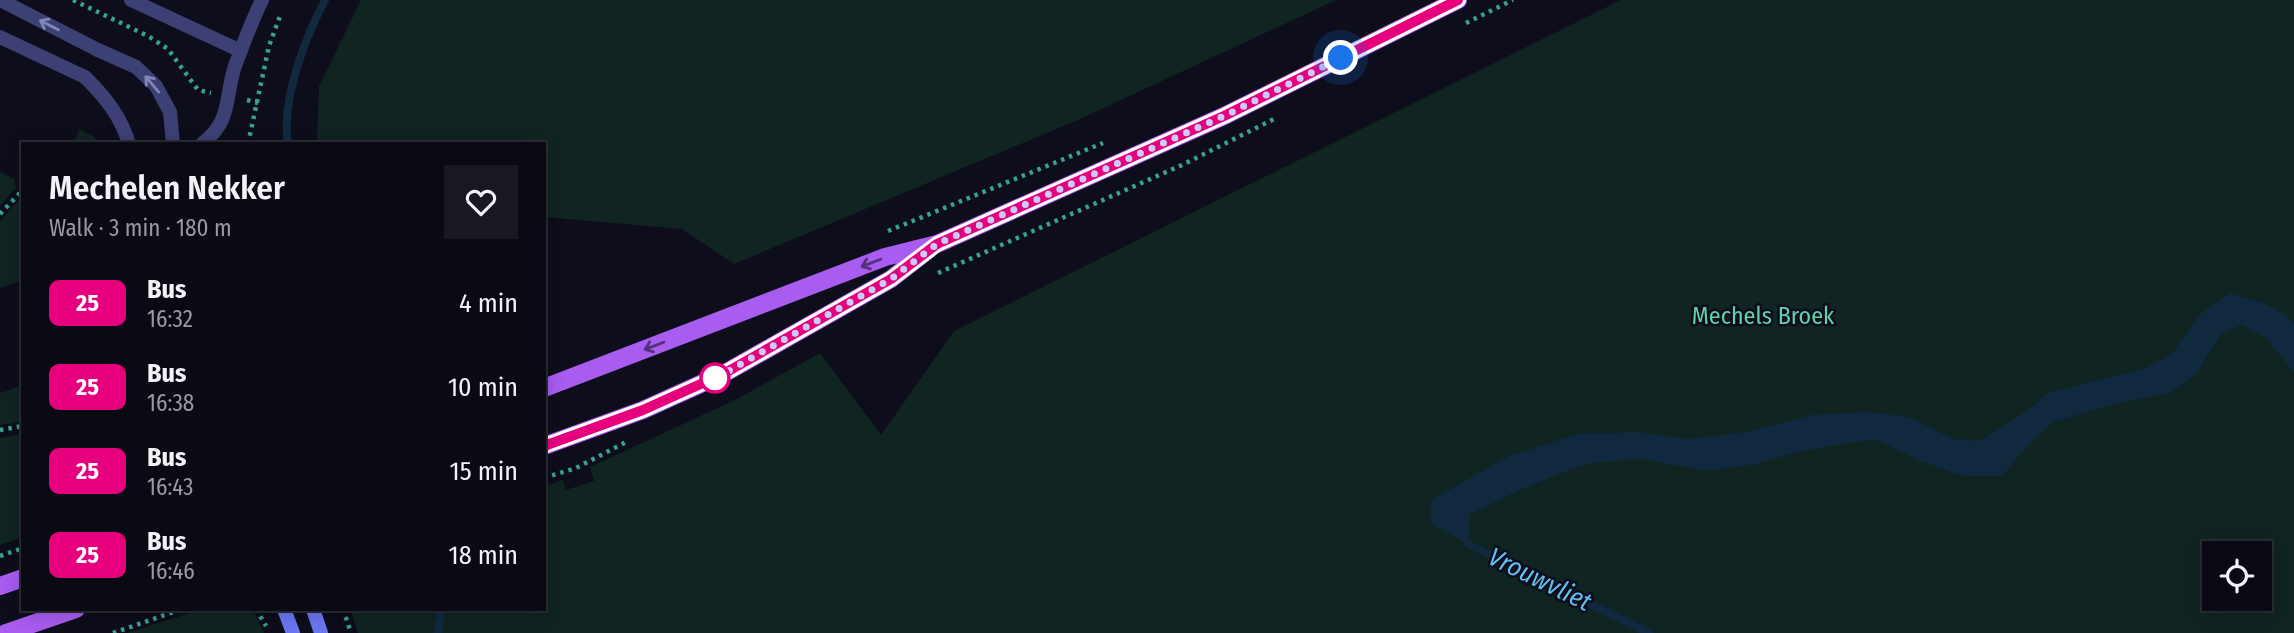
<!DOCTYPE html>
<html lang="en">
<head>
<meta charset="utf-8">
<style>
  body { margin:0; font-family:"Fira Sans Condensed",sans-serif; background:#181822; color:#f1f3f6; height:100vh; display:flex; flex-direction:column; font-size:26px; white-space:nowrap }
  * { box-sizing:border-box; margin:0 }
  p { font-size:23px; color:#999aa0 }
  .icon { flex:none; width:38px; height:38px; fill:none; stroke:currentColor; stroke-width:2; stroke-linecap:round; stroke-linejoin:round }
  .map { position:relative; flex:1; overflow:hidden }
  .sheet { position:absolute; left:21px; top:142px; width:525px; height:469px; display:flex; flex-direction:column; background:#0a0a14; border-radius:0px; box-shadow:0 4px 18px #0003,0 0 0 2px #2a2b34 }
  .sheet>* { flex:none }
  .badge { padding:0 14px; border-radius:10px; font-size:24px; line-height:46px }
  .fabs { position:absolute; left:2202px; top:541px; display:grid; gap:14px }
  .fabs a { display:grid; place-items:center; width:70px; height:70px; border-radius:0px; background:#0a0a14; box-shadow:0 4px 18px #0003,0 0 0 2px #2a2b34; font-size:35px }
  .you { position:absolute; width:35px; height:35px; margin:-18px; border:5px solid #fff; border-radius:50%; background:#1a73e8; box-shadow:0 0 0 10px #1a73e833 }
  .map>.badge { position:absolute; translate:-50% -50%; box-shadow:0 0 0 4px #fff }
  .round { display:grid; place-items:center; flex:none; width:74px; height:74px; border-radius:0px; background:#181822 }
  .summary { display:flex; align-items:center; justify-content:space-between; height:119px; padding:0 28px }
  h1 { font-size:33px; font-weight:600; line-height:52px }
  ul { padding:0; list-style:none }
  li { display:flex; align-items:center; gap:21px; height:84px; padding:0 28px }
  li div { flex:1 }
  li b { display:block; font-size:26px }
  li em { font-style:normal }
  li .badge { min-width:77px; font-weight:700; text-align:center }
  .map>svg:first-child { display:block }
  .green { fill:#102421; fill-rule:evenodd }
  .water { fill:#11293f }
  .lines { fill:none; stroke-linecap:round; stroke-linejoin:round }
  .stream { stroke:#11293f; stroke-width:8 }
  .path { stroke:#37a28f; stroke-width:4.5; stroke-dasharray:3.5 5; stroke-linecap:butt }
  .lane { stroke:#3c4075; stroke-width:14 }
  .street { stroke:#3c4075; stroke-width:14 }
  .secondary { stroke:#6b77f1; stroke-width:14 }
  .primary { stroke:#a85cf0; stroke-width:18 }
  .oneway { stroke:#8486b8 }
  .oneway2 { stroke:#53317b }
  .line-casing { stroke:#fff; stroke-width:16 }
  .line { stroke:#e6007e; stroke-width:10 }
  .walk { stroke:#cbcbfa; stroke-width:7; stroke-dasharray:0 12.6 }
  .stop-dot { fill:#fff; stroke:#e6007e; stroke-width:3.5 }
  .labels { text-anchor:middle; stroke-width:5; stroke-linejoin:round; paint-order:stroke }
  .park-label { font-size:24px; fill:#5fd2a8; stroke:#0d0d1b }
  .water-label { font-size:26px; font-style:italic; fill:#63bff0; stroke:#0d0d1b }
</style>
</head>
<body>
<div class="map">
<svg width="2294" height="633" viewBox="0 0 2294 633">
  <rect width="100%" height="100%" fill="#0d0d1b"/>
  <path class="green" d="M361,0H1336L1078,120L734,264L682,229L544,217V144L317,143L319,86Z
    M1621,0H2294V633H358L350,609H544V486L563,480L566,490L594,481L590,467L735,400L820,353L881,435L954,331ZM2214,553H2259V598H2214Z
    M80,129L94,137L99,143H73Z
    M0,172L14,179L16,188L0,206Z
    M23,195V280L0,288V221Z
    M23,385V422L0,425V393Z
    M23,434V537L0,545V438Z
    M202,609H248L255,614L264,633H127Z"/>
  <path class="water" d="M2230,293C2251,300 2281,306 2294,324V372L2267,339L2242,325L2221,334L2196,374L2170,393L2119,403L2053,422L2031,442L2002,476H1962L1916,459L1875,439L1802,451L1755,464L1707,471L1641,459L1585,464L1524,488L1470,514L1468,544L1431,524V500L1509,456L1577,434L1638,432L1690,439L1746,432L1811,415L1867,412L1909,417L1953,439L1979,441L2028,410L2048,393L2143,369L2172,354L2199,315Z"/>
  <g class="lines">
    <path class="stream" d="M288,144C281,100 305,38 325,0
      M1468,544L1649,633
      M438,633L441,609"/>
    <path class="path" d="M73,0L148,36L168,49L198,90L211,93
      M1466,23L1513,0
      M247,100L258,103
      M248,144L269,46L280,16
      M0,214L19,194L23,185
      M888,231L1103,143
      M938,273L1182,165L1274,119
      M0,430L23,426
      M544,478L576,468L626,442
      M0,556L23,548
      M256,609L266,626
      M343,609L351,633
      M113,633L182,609"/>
    <path class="lane" d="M0,0L98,50
      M0,37L85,77"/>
    <path class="street" d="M131,0L241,51
      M98,50L136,67L156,86L170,112L173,144
      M85,77C105,97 121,116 129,144
      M202,144C233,119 224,99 235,66C243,44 252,21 262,0"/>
    <path class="secondary" d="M284,609L293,633
      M313,609L321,633"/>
    <path class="primary" d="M544,388L885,257L937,244L1224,116L1458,0
      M544,446L643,410L725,373L891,279L928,250
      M0,586L23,578
      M6,633L76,609"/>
  </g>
  <defs><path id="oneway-shaft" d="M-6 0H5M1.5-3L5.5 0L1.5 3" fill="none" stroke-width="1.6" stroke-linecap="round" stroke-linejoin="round" transform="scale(1.75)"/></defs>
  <g class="oneway">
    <use href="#oneway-shaft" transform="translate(49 25) rotate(-153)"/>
    <use href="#oneway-shaft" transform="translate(152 84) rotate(-130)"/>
  </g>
  <g class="oneway2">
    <use href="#oneway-shaft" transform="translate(871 263) rotate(159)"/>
    <use href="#oneway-shaft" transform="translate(654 346) rotate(159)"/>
  </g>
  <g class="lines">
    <defs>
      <path id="line" d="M544,446L643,410L725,373L891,279L937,244L1224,116L1458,0"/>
    </defs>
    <use href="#line" class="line-casing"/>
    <use href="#line" class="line"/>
    <path class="walk" d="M715,378L705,382L725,373L891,279L937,244L1224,116L1341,58"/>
  </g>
  <circle class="stop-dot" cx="715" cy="378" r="14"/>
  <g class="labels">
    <g class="park-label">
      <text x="1763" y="324">Mechels Broek</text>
    </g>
    <g class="water-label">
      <text transform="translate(1540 579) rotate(26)" y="9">Vrouwvliet</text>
    </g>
  </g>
</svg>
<div class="fabs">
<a><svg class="icon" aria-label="locate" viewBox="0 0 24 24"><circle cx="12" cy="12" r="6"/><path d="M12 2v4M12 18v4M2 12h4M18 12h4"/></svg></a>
</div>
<div class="you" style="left:1341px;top:58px"></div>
<section class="sheet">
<div class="summary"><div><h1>Mechelen Nekker</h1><p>Walk · 3 min · 180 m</p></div><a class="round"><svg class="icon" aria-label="heart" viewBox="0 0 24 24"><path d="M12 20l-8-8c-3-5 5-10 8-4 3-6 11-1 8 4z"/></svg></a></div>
<ul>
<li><span class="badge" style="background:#e6007e;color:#fff">25</span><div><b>Bus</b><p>16:32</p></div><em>4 min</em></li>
<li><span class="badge" style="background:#e6007e;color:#fff">25</span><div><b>Bus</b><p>16:38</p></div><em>10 min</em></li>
<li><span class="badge" style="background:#e6007e;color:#fff">25</span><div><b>Bus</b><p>16:43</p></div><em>15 min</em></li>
<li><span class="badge" style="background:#e6007e;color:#fff">25</span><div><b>Bus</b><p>16:46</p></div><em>18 min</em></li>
</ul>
</section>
</div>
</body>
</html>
